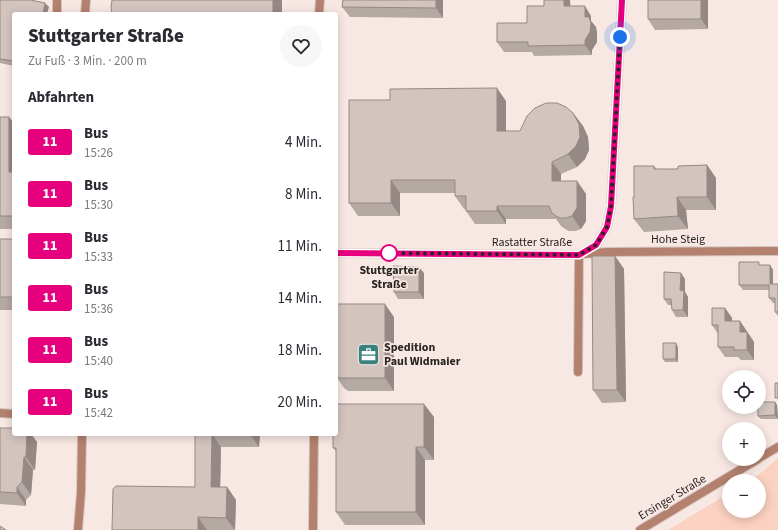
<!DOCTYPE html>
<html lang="de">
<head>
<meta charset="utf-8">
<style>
  body { margin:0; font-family:"Source Sans 3",sans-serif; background:#f7f7f7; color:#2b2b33; height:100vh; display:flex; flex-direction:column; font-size:15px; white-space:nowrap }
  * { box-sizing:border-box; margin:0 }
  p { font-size:13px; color:#7c7c81 }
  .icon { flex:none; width:22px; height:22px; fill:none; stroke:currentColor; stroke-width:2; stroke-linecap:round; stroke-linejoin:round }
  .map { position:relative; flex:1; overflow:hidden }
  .sheet { position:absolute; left:12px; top:12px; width:326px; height:424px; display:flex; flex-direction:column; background:#fff; border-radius:4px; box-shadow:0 2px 10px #0003 }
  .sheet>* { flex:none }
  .badge { padding:0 8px; border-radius:3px; font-size:14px; line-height:26px }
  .fabs { position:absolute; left:722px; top:370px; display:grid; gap:8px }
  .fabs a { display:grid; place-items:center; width:44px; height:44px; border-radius:50%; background:#fff; box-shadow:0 2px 10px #0003; font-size:20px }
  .you { position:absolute; width:20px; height:20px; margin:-10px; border:3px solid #fff; border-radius:50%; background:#1a73e8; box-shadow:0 0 0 6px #1a73e833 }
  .map>.badge { position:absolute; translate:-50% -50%; box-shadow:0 0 0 2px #fff }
  h2 { padding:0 16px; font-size:15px; line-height:36px }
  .round { display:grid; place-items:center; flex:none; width:42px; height:42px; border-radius:21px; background:#f7f7f7 }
  .summary { display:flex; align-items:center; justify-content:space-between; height:68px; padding:0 16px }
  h1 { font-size:19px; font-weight:800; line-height:30px }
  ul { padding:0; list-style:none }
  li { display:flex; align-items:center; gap:12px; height:52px; padding:0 16px }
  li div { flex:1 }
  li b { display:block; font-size:15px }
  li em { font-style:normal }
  li .badge { min-width:44px; font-weight:700; text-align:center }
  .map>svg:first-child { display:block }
  .green { fill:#fbd1c2 }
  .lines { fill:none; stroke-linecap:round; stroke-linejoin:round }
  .service-casing { stroke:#d3c5c0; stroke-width:10 }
  .minor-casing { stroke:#d3c5c0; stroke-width:10 }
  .service { stroke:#b5816f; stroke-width:8 }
  .minor { stroke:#b5816f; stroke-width:8 }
  .wall { fill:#b5a9a3 }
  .shaded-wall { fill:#948985 }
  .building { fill:#d3c4be; stroke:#948985 }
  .line-casing { stroke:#fff; stroke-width:9 }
  .line { stroke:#e6007e; stroke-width:6 }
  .walk { stroke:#2a2523; stroke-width:4; stroke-dasharray:0 7.2 }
  .stop-dot { fill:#fff; stroke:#e6007e; stroke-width:2 }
  .labels { text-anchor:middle; stroke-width:3.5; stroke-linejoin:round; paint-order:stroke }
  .street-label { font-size:12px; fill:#2a2523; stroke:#f8e8e3 }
  .stop-label { font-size:12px; font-weight:bold; fill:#2a2523; stroke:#f8e8e3 }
  .poi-label { font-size:12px; font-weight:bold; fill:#2a2523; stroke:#f8e8e3; text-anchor:start }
</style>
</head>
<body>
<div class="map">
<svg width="778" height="530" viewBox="0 0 778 530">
  <rect width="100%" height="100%" fill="#f8e8e3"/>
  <path class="green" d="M778,458V530H668L729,493V511H759V481H749L757,476Z"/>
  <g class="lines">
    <defs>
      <path id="service" d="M57,14V0
        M578,372L579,255"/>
      <path id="minor" d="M85,14L86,0
        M319,14L320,0
        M336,253L579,255L596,245L607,227L611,206L622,0
        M583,254L607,252L778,251
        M0,413L14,414
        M759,458L778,447
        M78,530L81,492L82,434
        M313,530L314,434
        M640,530L758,459"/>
    </defs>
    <use href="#service" class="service-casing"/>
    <use href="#minor" class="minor-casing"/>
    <use href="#service" class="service"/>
    <use href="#minor" class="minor"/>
  </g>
  <path class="wall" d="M0,0L49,7L14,14V66L0,63Z
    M343,0H443V18L350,17L342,7Z
    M708,0V29L655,30L648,19Z
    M544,6H571L591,16V21L596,27L597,33V42L592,50V55L534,56L532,52H504L497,42L527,23Z
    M506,101V131H520L573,113L583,126L588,137L589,150L585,159L577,167L561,174V181H577L586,194V221L581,229L575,231H569L565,229L561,226L556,219H506V224H475L466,211V209H464L455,196V193H400V216H358L349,203Z
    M0,117L14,123V229H0Z
    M707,165L716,178V210H686L688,229L644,232L634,219V197L654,166L657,169H678Z
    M0,239H14V310H0Z
    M615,256L624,269L626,402L602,403L593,390Z
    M762,265H770L773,270V284H778V316L775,312V303H773L769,298V290H743L739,285Z
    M424,273V299H398L394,292Z
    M685,279V292L688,297V317H676L672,310V305H668L664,299Z
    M336,304L394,317V391H348L344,388L336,376Z
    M725,308L732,318V321H740L754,342V360H741L738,357H725L718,347V334L712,325Z
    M678,347V362H665L663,359Z
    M775,402L777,405L778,419H761L758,416Z
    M434,417V460H425V525H345L336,512V451L333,448Z
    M0,428L14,434H31L37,442L35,470H33L31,495L26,500V506L0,504Z
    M195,434H260L259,447H221L220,487H227L236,500L235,530H112L195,487Z"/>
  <path class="shaded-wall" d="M273,0H282V14H273Z
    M436,0H443V18L436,8Z
    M564,0H570L571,16L564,6Z
    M701,0H708V29L701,19Z
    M45,3L49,7L47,14H43Z
    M585,6L591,16V21L596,27L597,33V42L592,50V55L585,45Z
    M497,88L506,101V144L497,131Z
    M573,113L583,126L588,137L589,150L585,159L577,167L568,154Z
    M9,117L14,123V180L9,172Z
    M552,162L561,174V194L552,181Z
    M707,165L716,178V210L707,197Z
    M391,180L400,193V216L391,203Z
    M577,181L586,194V221L581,229L572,216Z
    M677,197L686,210L688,229L678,216Z
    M497,206L506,219V224L497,211Z
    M615,256L624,269L626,402L617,390Z
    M770,265L773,270V289L770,284Z
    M419,267L424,273V299L419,292Z
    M681,273L685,279V292L688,297V317L683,310L680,290Z
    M385,304L394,317V391L385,378Z
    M725,308L732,318V331L725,321Z
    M740,321L754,342V360L747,350L740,332Z
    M676,343L678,347V362L676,359Z
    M775,402L777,405L778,419L775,415Z
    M424,404L434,417V460L424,447Z
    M27,434H31L37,442L35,470L26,457Z
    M212,434L221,447L220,500L211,487Z
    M250,434H260L259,447Z
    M416,447L425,460V525L416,512Z
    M24,457L33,470L31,495L22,482Z
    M17,487L26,500V506L17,493Z
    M227,487L236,500L235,530L226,518Z
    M198,517L207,530H198Z"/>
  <path class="building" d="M0,0H31L45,3L43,14H14V61L0,59Z
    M112,0H273V14H112L111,7Z
    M343,0H436V8L342,7Z
    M544,0H564V6H585V17H589L591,23L590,32L585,40V45L528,46V42H497V23H527V6H544Z
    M648,0H701V19H648Z
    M497,88V131H520L527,116L535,108L546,103H557L566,107L573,113L579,124L580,137L576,146L568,154L552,162V181H577V208L572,216L566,218H560L556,216L552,213L549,206H497V211H466V196H455V180H391V203H349V100H390V89Z
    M0,117H9V172H14V216H0Z
    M707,165V197H677L678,216L634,219L633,197H634V166H654V169H678V166Z
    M0,239H14V297H0Z
    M592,256H615L617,390H593Z
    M739,262H759V265H770V284H778V312H775V298H769V285H739Z
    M393,266L419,267V292H394Z
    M664,272L681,273L680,290L684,291L683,310H672L671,299H664Z
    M336,304H385V378H339L336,376Z
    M712,308H725V321H740V332H747V350H734V347H718V325H712Z
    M663,343H676V359H663Z
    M775,383H778V398H775Z
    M759,402H775V415L758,416V407H759Z
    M336,404H424V447H416V512H336V448H333V434H336Z
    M0,428H14V434H27L26,457H24L22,482L17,487V493L0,492Z
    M195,434H212L211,487H227L226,518L198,517V530H112L113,489L116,486L195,487Z
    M0,526L6,530H0Z"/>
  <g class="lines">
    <defs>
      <path id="line" d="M336,253L579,255L596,245L607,227L611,206L622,0"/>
    </defs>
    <use href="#line" class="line-casing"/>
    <use href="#line" class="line"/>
    <path class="walk" d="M389,253L579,255L596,245L607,227L611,206L620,37"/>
  </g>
  <defs>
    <symbol id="office-square" viewBox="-11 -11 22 22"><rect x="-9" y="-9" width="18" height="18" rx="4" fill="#3a827e" stroke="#f8e8e3"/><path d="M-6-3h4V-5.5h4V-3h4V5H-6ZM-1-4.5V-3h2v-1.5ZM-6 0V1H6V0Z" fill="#fff"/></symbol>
  </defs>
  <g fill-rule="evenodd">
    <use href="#office-square" x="356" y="342" width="25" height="25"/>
  </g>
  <circle class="stop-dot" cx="389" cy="253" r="8"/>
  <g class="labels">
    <g class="street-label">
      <text x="678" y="243">Hohe Steig</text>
      <text x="532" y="246">Rastatter Straße</text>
      <text transform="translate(672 497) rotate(-31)" y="4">Ersinger Straße</text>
    </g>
    <g class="stop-label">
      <text x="389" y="274">Stuttgarter<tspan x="389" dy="14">Straße</tspan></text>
    </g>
    <g class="poi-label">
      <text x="384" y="351">Spedition<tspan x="384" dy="14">Paul Widmaier</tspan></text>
    </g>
  </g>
</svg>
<div class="fabs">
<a><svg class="icon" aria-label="locate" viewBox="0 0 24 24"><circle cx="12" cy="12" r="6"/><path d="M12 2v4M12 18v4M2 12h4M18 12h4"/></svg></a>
<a>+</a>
<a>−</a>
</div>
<div class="you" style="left:620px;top:37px"></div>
<section class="sheet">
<div class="summary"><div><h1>Stuttgarter Straße</h1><p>Zu Fuß · 3 Min. · 200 m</p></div><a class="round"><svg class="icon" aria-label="heart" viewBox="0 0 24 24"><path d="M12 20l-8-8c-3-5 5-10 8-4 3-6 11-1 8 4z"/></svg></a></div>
<h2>Abfahrten</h2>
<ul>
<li><span class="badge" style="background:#e6007e;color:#fff">11</span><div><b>Bus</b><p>15:26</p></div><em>4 Min.</em></li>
<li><span class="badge" style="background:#e6007e;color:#fff">11</span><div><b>Bus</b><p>15:30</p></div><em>8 Min.</em></li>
<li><span class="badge" style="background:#e6007e;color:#fff">11</span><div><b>Bus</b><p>15:33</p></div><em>11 Min.</em></li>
<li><span class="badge" style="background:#e6007e;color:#fff">11</span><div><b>Bus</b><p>15:36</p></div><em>14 Min.</em></li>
<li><span class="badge" style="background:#e6007e;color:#fff">11</span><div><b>Bus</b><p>15:40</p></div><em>18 Min.</em></li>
<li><span class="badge" style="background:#e6007e;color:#fff">11</span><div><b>Bus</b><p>15:42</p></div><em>20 Min.</em></li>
</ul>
</section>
</div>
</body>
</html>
